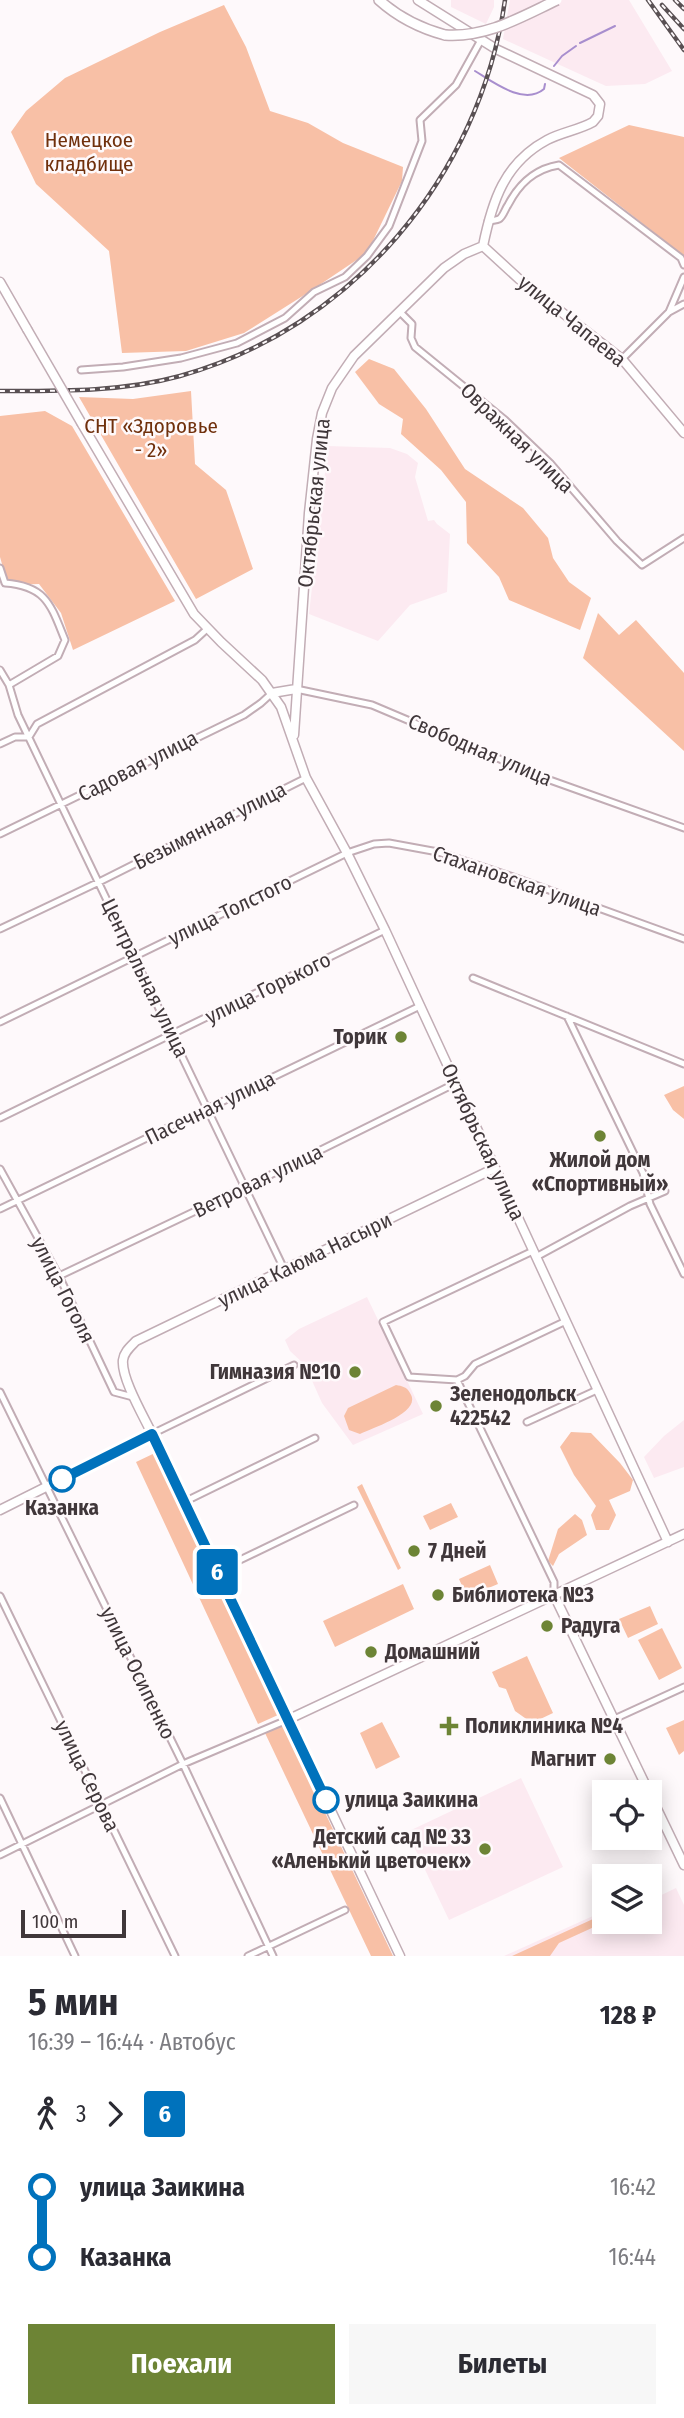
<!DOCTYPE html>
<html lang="ru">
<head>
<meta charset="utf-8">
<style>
  body { margin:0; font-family:"Fira Sans Condensed",sans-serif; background:#f7f7f7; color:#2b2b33; height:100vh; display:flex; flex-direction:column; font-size:26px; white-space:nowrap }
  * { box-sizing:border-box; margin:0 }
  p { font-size:23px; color:#7c7c81 }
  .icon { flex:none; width:38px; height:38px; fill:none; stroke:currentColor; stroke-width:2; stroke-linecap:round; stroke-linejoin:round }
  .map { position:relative; height:1956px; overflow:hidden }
  .details { display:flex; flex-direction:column; background:#fff; flex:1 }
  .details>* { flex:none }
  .badge { padding:0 14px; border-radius:5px; font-size:24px; line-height:46px }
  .tools { position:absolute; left:592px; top:1780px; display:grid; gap:14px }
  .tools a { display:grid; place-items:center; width:70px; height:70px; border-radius:0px; background:#fff; box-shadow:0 4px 18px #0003; font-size:35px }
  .scale { position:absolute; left:21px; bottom:18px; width:105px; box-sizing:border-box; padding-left:7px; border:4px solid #40373a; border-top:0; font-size:19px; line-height:24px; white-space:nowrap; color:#40373a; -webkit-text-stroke:5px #fef9fb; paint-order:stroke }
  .map>.badge { position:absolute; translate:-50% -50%; box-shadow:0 0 0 4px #fff }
  .legs { display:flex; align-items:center; gap:10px; height:77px; padding:0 28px; font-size:23px }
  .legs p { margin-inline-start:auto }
  .head { display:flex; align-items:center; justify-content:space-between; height:119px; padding:0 28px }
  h1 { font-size:38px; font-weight:700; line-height:52px }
  .action { display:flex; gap:14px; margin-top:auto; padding:14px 28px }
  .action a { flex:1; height:80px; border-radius:0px; background:#6d8435; color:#fff; font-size:28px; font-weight:700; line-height:80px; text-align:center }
  .action a+a { background:#f7f7f7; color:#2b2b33 }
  ul { padding:0 28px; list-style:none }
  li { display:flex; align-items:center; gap:24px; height:70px; font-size:26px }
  li i { display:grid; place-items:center; width:10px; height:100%; margin:0 9px; background:currentColor }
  li i::after { content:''; width:18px; height:18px; margin:-9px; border:5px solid; border-radius:50%; background:#fff }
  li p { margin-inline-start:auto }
  li:first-child i { background:linear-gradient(#0000 50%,currentColor 0) }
  li:last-child i { background:linear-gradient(currentColor 50%,#0000 0) }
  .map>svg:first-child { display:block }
  .built { fill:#fceaf1 }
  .green { fill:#f8c0a6 }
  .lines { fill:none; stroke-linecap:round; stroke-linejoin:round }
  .stream { stroke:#a88ece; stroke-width:2 }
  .street-casing { stroke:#c2adb5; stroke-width:9 }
  .secondary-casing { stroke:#c2adb5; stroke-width:11 }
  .primary-casing { stroke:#c2adb5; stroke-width:12 }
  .street { stroke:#fff; stroke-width:5 }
  .secondary { stroke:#fff; stroke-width:8 }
  .primary { stroke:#fff; stroke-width:9 }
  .rail-casing { stroke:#595053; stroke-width:4.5 }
  .rail { stroke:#fef9fb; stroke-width:2; stroke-dasharray:5; stroke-linecap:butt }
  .secondary-bridge-casing { stroke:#c2adb5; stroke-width:11; stroke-linecap:butt }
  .primary-bridge-casing { stroke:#c2adb5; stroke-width:12; stroke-linecap:butt }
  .secondary-bridge { stroke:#fff; stroke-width:8 }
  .primary-bridge { stroke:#fff; stroke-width:9 }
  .line-1-casing { stroke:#fff; stroke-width:16 }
  .line-1 { stroke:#0072bc; stroke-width:10 }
  .poi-dot { fill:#6d8435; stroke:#fef9fb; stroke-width:2.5 }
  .stop-1-dot { fill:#fff; stroke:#0072bc; stroke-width:3.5 }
  .labels { text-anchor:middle; stroke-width:5; stroke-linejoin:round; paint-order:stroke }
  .park-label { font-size:21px; fill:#70300c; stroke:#fef9fb }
  .street-label { font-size:21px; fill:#40373a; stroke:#fef9fb }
  .poi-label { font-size:21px; font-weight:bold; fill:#40373a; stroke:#fef9fb; text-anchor:start }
  .stop-label { font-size:21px; font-weight:bold; fill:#40373a; stroke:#fef9fb }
</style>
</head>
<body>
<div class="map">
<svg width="684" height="1956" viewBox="0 0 684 1956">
  <rect width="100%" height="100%" fill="#fef9fb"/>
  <path class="built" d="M451,0H494V7L486,24L451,7Z
    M510,0H629L672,71L645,84L606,86L597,82L503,39Z
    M328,446L390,448L407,454L418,463L415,477L428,521L434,520L437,524L450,534L447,592L410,605L378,641L309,614Z
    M367,1297L423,1414L353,1445L322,1403L305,1365L290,1351L285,1340L299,1329Z
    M684,1420V1467L654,1478L644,1457L664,1436Z
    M521,1778L563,1867L449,1920L407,1832Z
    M676,1888L684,1905V1956H504L604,1911V1922H649V1901Z"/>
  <path class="green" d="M224,5L246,47L270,111L308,123L343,143L403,167L402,181L367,253L309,292L244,333L186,351L122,353L109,251L36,184L11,132L26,111L65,78L160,32Z
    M629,125L684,137V256L559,158Z
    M369,359L394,369L426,409L465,469L523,508L548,538L553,558L569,582L591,598L580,630L509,600L499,577L467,543L466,502L441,470L401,434L403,419L379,404L355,372Z
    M191,391L195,464L226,490L253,569L196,599L79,397L133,399Z
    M45,411L72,426L175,601L73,650L61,613L39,584L8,585L0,557V416Z
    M598,613L619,635L636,620L684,673V751L583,658Z
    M684,1086V1119L673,1110L664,1095Z
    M396,1385C402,1386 407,1387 410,1393C423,1412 374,1427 360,1434L349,1430L344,1416L348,1408Z
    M571,1432L591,1433L620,1463L633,1480L630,1491L609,1500L616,1515L609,1530H596L591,1515L596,1506L574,1475L560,1447Z
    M157,1452L278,1715L258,1724L136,1462Z
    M362,1484L401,1568L398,1570L357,1487Z
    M451,1503L458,1517L430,1530L423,1516Z
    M575,1514L582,1520L587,1535L559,1554L553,1566L548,1561L558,1529Z
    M490,1565L498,1584L467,1597L459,1579Z
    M403,1584L414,1609L335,1647L323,1621Z
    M650,1606L658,1624L628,1638L619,1619Z
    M662,1628L682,1668L659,1680L638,1640Z
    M527,1656L553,1713L532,1723L515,1711L506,1689L499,1687L492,1672Z
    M684,1720V1751L679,1755L666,1728Z
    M382,1722L400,1757L376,1769L360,1733Z
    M283,1724L393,1956H371L265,1733Z
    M604,1914L605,1922L559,1943L550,1956H512Z"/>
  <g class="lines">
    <path class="stream" d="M580,43L615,26
      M554,66L562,56L576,46
      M475,71C493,82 524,106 544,89L545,84"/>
    <defs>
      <path id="street" d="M488,221C490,221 497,220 499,219C503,217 505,209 508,205C519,184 534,169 559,165L681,258L684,265
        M400,312L412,324L411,338L415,347L505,420L550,463L617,541L642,565L684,538
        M669,312L684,277
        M622,359L669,312L684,304
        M81,370L123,367L181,358L237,343L285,318L314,292L345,277L367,256L389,226L422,141L420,120L456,85L481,40
        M0,568L5,583C47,586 51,606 65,640L58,656L9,685
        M0,670L9,685L18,715L285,1271
        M296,689L372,705L547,779L684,828
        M0,744L15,737H29L37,724L195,640L207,629
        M0,834L244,715L261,703L272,693
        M0,929L99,882L306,778
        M473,978L684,1064
        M567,1016L643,1173L650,1204L684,1274
        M0,1022L347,853L374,844L389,843L438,852L513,877L684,939
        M0,1118L385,930
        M0,1169L59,1276L114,1392L133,1397
        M0,1209L420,1006
        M533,1251L383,1322L409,1377L457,1380L465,1376L475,1364L566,1321
        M536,1257L630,1206L665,1191
        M59,1276L246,1187L456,1083
        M457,1380L554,1582V1595
        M0,1392L183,1764L273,1956
        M527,1422L597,1390
        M152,1434L294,1365
        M184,1502L315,1438
        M217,1571L354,1505
        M0,1596L175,1956
        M612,1720L684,1687
        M0,1798L75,1956
        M0,1855L183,1764L287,1720
        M248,1956L345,1910"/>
      <path id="secondary" d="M418,0L496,49L593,95L600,104L598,116L593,122C579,130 562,132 547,140C504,163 492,202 483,246
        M483,246L519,279L622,359L684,433
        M0,282L27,329
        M82,424L194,614L221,642L262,680L281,707L306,778L347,853L385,930L668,1542
        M272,693L296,689
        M294,735L309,513L317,439L322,413L332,388L354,356L444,268L464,254L483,246
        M0,1510L152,1434
        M554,1595L684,1865
        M287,1720L684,1534
        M400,1956L152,1434C144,1417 121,1378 123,1360C124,1352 130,1347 136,1341L495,1168"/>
      <path id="primary" d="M379,0C399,18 419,28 445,35"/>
    </defs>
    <use href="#street" class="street-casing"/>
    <use href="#secondary" class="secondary-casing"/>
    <use href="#primary" class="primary-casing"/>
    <use href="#street" class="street"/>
    <use href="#secondary" class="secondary"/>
    <use href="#primary" class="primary"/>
    <defs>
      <path id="rail" d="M648,0L684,50
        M675,0L684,9
        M662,5L684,29
        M0,391C59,391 122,392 180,376C352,328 480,176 505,0"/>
    </defs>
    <use href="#rail" class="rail-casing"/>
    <use href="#rail" class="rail"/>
    <defs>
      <path id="secondary-bridge" d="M27,329L82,424"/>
      <path id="primary-bridge" d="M445,35C486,38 521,17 557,0"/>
    </defs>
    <use href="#secondary-bridge" class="secondary-bridge-casing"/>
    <use href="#primary-bridge" class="primary-bridge-casing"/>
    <use href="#secondary-bridge" class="secondary-bridge"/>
    <use href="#primary-bridge" class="primary-bridge"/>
  </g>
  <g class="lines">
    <defs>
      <path id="line-1" d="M62,1479L152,1434L326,1800"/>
    </defs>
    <use href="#line-1" class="line-1-casing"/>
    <use href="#line-1" class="line-1"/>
  </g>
  <g class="poi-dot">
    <circle cx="401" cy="1037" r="7"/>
    <circle cx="600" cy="1136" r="7"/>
    <circle cx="355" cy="1372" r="7"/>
    <circle cx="436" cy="1406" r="7"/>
    <circle cx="414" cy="1551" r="7"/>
    <circle cx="438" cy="1595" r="7"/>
    <circle cx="547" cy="1626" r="7"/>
    <circle cx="371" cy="1652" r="7"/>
    <path d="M445.5 1715.5h7v7h7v7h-7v7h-7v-7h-7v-7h7z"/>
    <circle cx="610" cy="1759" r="7"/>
    <circle cx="485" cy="1849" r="7"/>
  </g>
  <g class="stop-1-dot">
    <circle cx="62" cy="1479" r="12"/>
    <circle cx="326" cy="1800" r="12"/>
  </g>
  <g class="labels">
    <g class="park-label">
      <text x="89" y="147">Немецкое<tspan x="89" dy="24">кладбище</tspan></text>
      <text x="151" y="433">СНТ «Здоровье<tspan x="151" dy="24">- 2»</tspan></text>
    </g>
    <g class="street-label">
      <text transform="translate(572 321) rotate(39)" y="7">улица Чапаева</text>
      <text transform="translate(517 438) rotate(44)" y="7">Овражная улица</text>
      <text transform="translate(314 503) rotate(-84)" y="7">Октябрьская улица</text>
      <text transform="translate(480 750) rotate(23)" y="7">Свободная улица</text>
      <text transform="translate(138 766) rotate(-27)" y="7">Садовая улица</text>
      <text transform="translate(210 826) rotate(-27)" y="7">Безымянная улица</text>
      <text transform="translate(517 881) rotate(19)" y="7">Стахановская улица</text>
      <text transform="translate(230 910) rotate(-26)" y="7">улица Толстого</text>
      <text transform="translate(145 978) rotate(64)" y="7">Центральная улица</text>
      <text transform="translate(268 988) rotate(-26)" y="7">улица Горького</text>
      <text transform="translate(210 1108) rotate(-26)" y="7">Пасечная улица</text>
      <text transform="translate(483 1142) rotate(65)" y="7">Октябрьская улица</text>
      <text transform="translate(258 1181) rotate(-26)" y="7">Ветровая улица</text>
      <text transform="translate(305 1260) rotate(-26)" y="7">улица Каюма Насыри</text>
      <text transform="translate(63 1290) rotate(63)" y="7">улица Гоголя</text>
      <text transform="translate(138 1673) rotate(64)" y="7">улица Осипенко</text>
      <text transform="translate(87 1776) rotate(64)" y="7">улица Серова</text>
    </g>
    <g class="poi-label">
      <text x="387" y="1044" text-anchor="end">Торик</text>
      <text x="600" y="1167" text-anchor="middle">Жилой дом<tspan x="600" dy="24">«Спортивный»</tspan></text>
      <text x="341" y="1379" text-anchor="end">Гимназия №10</text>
      <text x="450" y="1401">Зеленодольск<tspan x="450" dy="24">422542</tspan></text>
      <text x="428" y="1558">7 Дней</text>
      <text x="452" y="1602">Библиотека №3</text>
      <text x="561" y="1633">Радуга</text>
      <text x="385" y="1659">Домашний</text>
      <text x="465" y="1733">Поликлиника №4</text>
      <text x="596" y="1766" text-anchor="end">Магнит</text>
      <text x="471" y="1844" text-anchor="end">Детский сад № 33<tspan x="471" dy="24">«Аленький цветочек»</tspan></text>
    </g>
    <g class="stop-label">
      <text x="62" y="1515">Казанка</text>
      <text x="345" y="1807" text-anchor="start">улица Заикина</text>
    </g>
  </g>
</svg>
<div class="tools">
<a><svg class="icon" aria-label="locate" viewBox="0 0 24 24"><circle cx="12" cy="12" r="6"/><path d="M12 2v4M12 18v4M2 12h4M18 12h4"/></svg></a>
<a><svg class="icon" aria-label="layers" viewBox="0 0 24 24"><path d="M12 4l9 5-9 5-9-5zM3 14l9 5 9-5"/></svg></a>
</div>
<div class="scale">100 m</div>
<b class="badge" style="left:217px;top:1572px;background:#0072bc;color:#fff">6</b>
</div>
<section class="details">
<div class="head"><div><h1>5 мин</h1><p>16:39 – 16:44 · Автобус</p></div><b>128 ₽</b></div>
<div class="legs"><svg class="icon" aria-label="walk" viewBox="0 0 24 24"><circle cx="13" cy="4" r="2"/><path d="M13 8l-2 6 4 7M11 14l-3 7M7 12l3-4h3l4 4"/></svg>3<svg class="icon" aria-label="forward" viewBox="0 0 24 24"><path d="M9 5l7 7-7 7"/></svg><b class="badge" style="background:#0072bc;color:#fff">6</b></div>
<ul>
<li><i style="color:#0072bc"></i><b>улица Заикина</b><p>16:42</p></li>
<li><i style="color:#0072bc"></i><b>Казанка</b><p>16:44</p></li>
</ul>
<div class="action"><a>Поехали</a><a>Билеты</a></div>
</section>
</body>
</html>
